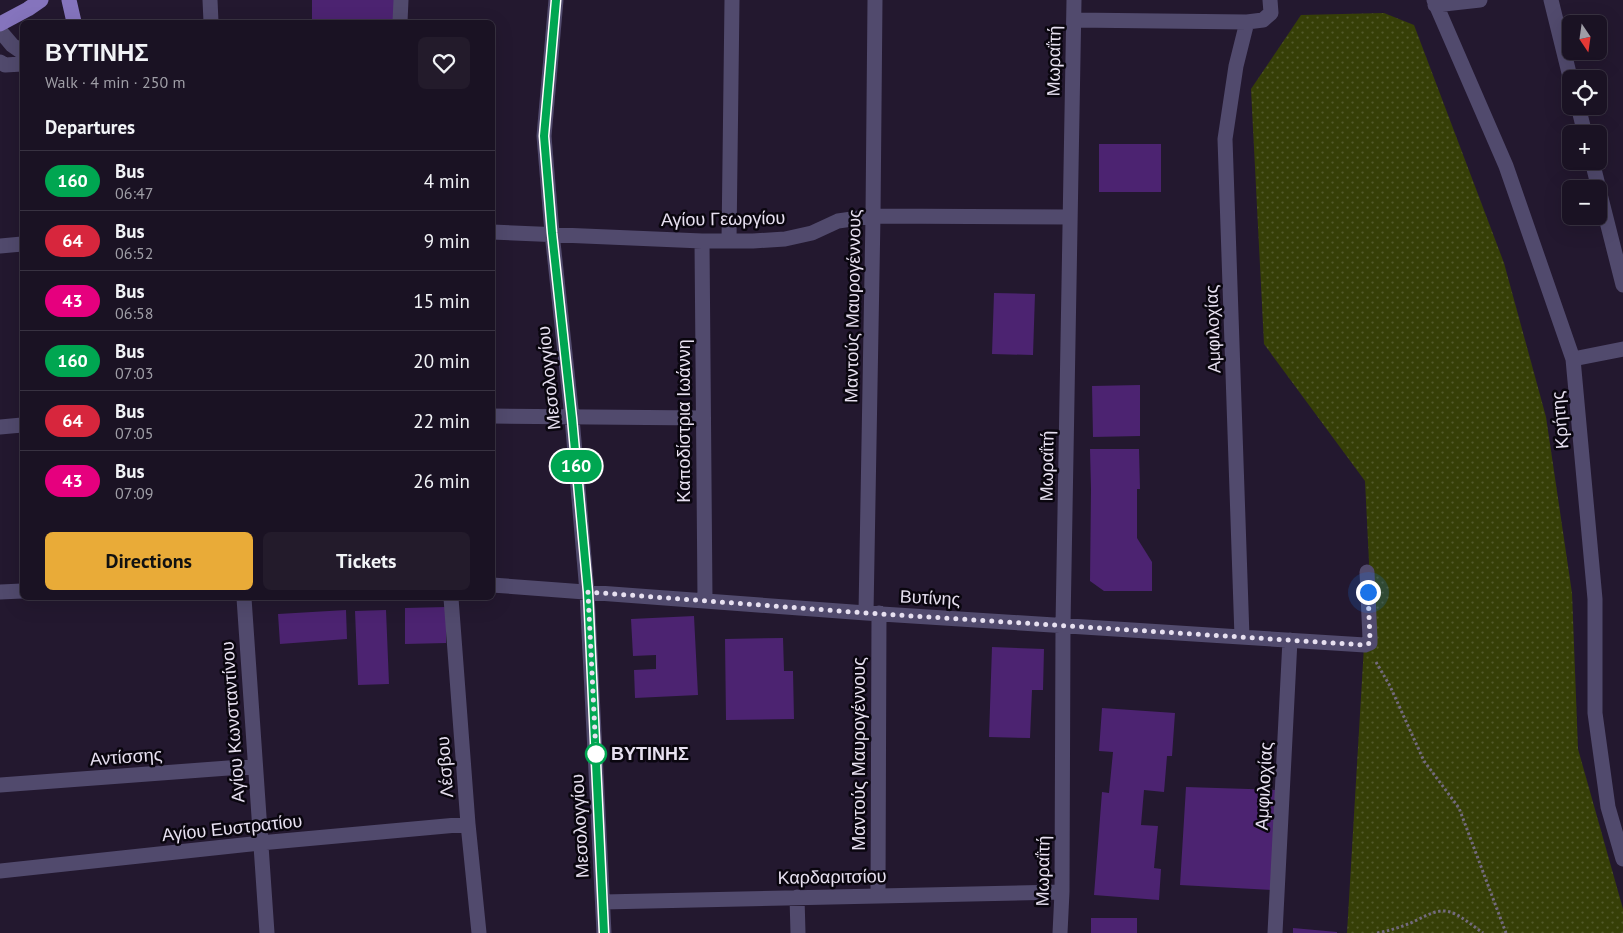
<!DOCTYPE html>
<html lang="en">
<head>
<meta charset="utf-8">
<style>
  body { margin:0; font-family:"PT Sans",sans-serif; background:#231b2b; color:#f1f3f6; height:100vh; display:flex; flex-direction:column; font-size:19px; white-space:nowrap }
  * { box-sizing:border-box; margin:0 }
  p { font-size:16px; color:#9f9ea6 }
  .icon { flex:none; width:28px; height:28px; fill:none; stroke:currentColor; stroke-width:2; stroke-linecap:round; stroke-linejoin:round }
  .map { position:relative; flex:1; overflow:hidden }
  .side { position:absolute; left:20px; top:20px; width:475px; height:580px; display:flex; flex-direction:column; background:#1a1223; border-radius:8px; box-shadow:0 5px 20px #0002,0 0 0 1px #383241 }
  .side>* { flex:none }
  .badge { padding:0 10px; border-radius:16px; font-size:18px; line-height:32px }
  .needle { width:32px; rotate:167deg }
  .tools { position:absolute; left:1562px; top:15px; display:grid; gap:10px }
  .tools a { display:grid; place-items:center; width:45px; height:45px; border-radius:8px; background:#1a1223; box-shadow:0 5px 20px #0002,0 0 0 1px #383241; font-size:25px }
  .you { position:absolute; width:25px; height:25px; margin:-12px; border:4px solid #fff; border-radius:50%; background:#1a73e8; box-shadow:0 0 0 8px #1a73e833 }
  .map>.badge { position:absolute; translate:-50% -50%; box-shadow:0 0 0 2px #fff }
  h2 { padding:0 25px; font-size:19px; line-height:45px }
  .round { display:grid; place-items:center; flex:none; width:52px; height:52px; border-radius:8px; background:#231b2b }
  .overview { display:flex; align-items:center; justify-content:space-between; height:85px; padding:0 25px }
  h1 { font-size:24px; font-weight:800; line-height:38px }
  .action { display:flex; gap:10px; margin-top:auto; padding:10px 25px }
  .action a { flex:1; height:58px; border-radius:8px; background:#e9ab38; color:#111; font-size:20px; font-weight:800; line-height:58px; text-align:center }
  .action a+a { background:#231b2b; color:#f1f3f6 }
  ul { padding:0; list-style:none }
  li { display:flex; align-items:center; gap:15px; height:60px; padding:0 25px; border-top:1px solid #383241 }
  li div { flex:1 }
  li b { display:block; font-size:19px }
  li em { font-style:normal }
  li .badge { min-width:55px; font-weight:700; text-align:center }
  .map>svg:first-child { display:block }
  .green { fill:url(#green-dots) }
  .building { fill:#4c2371 }
  .lines { fill:none; stroke-linecap:round; stroke-linejoin:round }
  .path { stroke:#736a7e; stroke-width:3; stroke-dasharray:2.5 2.5; stroke-linecap:butt }
  .minor { stroke:#514a6d; stroke-width:15 }
  .major { stroke:#8574bd; stroke-width:15 }
  .line-casing { stroke:#fff; stroke-width:11 }
  .line { stroke:#00a651; stroke-width:8 }
  .walk { stroke:#e7e0f0; stroke-width:5; stroke-dasharray:0 9 }
  .stop-dot { fill:#fff; stroke:#00a651; stroke-width:2.5 }
  .labels { text-anchor:middle; stroke-width:5; stroke-linejoin:round; paint-order:stroke }
  .street-label { font-size:18px; fill:#e7e0f0; stroke:#0a060f }
  .stop-label { font-size:18px; font-weight:bold; fill:#e7e0f0; stroke:#0a060f; text-anchor:start }
</style>
</head>
<body>
<div class="map">
<svg width="1623" height="933" viewBox="0 0 1623 933">
  <defs>
    <pattern id="green-dots" width="8" height="8" patternUnits="userSpaceOnUse" patternTransform="scale(1.25)"><rect width="8" height="8" fill="#363f07"/><path d="M2 2h.1M6 6h.1" fill="none" stroke="#535a2b" stroke-width="1.8" stroke-linecap="round"/></pattern>
  </defs>
  <rect width="100%" height="100%" fill="#23182f"/>
  <path class="green" d="M1384,13L1414,25L1504,263L1546,417L1572,593L1578,749L1623,909V933H1347L1369,562L1365,481L1264,344L1251,89L1301,15Z"/>
  <path class="building" d="M312,0H395L394,22H312Z
    M1099,144H1161V192H1099Z
    M994,293L1035,294L1033,355L992,354Z
    M1140,385V436L1093,437L1092,386Z
    M1090,449H1139L1140,489H1137V538L1152,562V591H1104L1090,581L1091,489Z
    M446,607V643L405,644V608Z
    M346,610L347,639L280,644L278,614Z
    M386,610L389,684L358,685L355,611Z
    M694,616L698,695L635,698L634,670L656,669V655L633,656L631,619Z
    M783,638L784,671H793L794,719L726,720L725,639Z
    M992,647L1044,649L1043,690H1032L1030,738L989,737Z
    M1102,708L1175,713L1172,756H1167L1164,792L1144,790L1141,825L1158,826L1154,868L1161,869L1159,900L1094,895L1102,792L1109,793L1113,752L1099,751Z
    M1186,787L1277,790L1272,890L1180,885Z
    M1091,918H1137V933H1091Z
    M1293,928L1337,932V933H1293Z"/>
  <g class="lines">
    <path class="path" d="M1376,662L1390,686L1424,761L1459,808L1506,933
      M1377,933C1388,931 1398,928 1408,924C1422,919 1437,906 1453,913C1464,918 1473,926 1483,933"/>
    <path class="minor" d="M210,0L211,22
      M556,0L544,136L552,233L572,418L587,592L604,933
      M1434,0L1506,166L1573,359L1595,599V713L1608,807L1623,859
      M1551,0L1571,81
      M1435,5L1480,0
      M1074,20L1247,22L1263,20L1271,13L1270,0
      M400,22L401,0
      M0,31L12,45L22,52
      M0,62L5,65L22,64
      M1578,106L1585,134
      M1592,161L1599,189
      M1599,190L1623,285
      M492,232L702,241H753L785,239L812,233L838,221L873,216L1070,217
      M702,241L705,600
      M729,241L732,0
      M0,246L22,244
      M1573,359L1623,349
      M492,416L703,418
      M0,427L22,425
      M492,585L866,613L1365,645L1370,643V639L1367,572
      M0,592L22,591
      M244,598L267,933
      M451,598L468,824L479,933
      M866,613L873,216L875,0
      M1242,637L1225,139L1236,66L1247,22
      M0,785L255,766
      M0,871L260,843L468,824
      M878,895L879,613
      M797,897L798,933
      M603,902L1062,892
      M1060,933L1062,892L1063,625L1074,0
      M1275,933L1290,640"/>
    <path class="major" d="M69,0L74,22
      M0,24L28,9L41,0"/>
  </g>
  <g class="lines">
    <defs>
      <path id="line" d="M556,0L544,136L552,233L572,418L588,592L604,933"/>
    </defs>
    <use href="#line" class="line-casing"/>
    <use href="#line" class="line"/>
    <path class="walk" d="M596,754L588,592L866,613L1365,645L1370,643V639L1368,592"/>
  </g>
  <circle class="stop-dot" cx="596" cy="754" r="10"/>
  <g class="labels">
    <g class="street-label">
      <text transform="translate(1054 61) rotate(-89)" y="6">Μωραΐτή</text>
      <text transform="translate(723 219) rotate(-1)" y="6">Αγίου Γεωργίου</text>
      <text transform="translate(853 306) rotate(-89)" y="6">Μαντούς Μαυρογέννους</text>
      <text transform="translate(1213 329) rotate(-92)" y="6">Αμφιλοχίας</text>
      <text transform="translate(549 378) rotate(-96)" y="6">Μεσολογγίου</text>
      <text transform="translate(1560 420) rotate(-95)" y="6">Κρήτης</text>
      <text transform="translate(684 421) rotate(-90)" y="6">Καποδίστρια Ιωάννη</text>
      <text transform="translate(1047 466) rotate(-89)" y="6">Μωραΐτή</text>
      <text transform="translate(930 598) rotate(3)" y="6">Βυτίνης</text>
      <text transform="translate(233 722) rotate(-94)" y="6">Αγίου Κωνσταντίνου</text>
      <text transform="translate(859 754) rotate(-90)" y="6">Μαντούς Μαυρογέννους</text>
      <text transform="translate(126 757) rotate(-4)" y="6">Αντίσσης</text>
      <text transform="translate(445 767) rotate(-94)" y="6">Λέσβου</text>
      <text transform="translate(1264 786) rotate(-87)" y="6">Αμφιλοχίας</text>
      <text transform="translate(580 826) rotate(-93)" y="6">Μεσολογγίου</text>
      <text transform="translate(232 828) rotate(-6)" y="6">Αγίου Ευστρατίου</text>
      <text transform="translate(1043 871) rotate(-89)" y="6">Μωραΐτή</text>
      <text transform="translate(832 877) rotate(-1)" y="6">Καρδαριτσίου</text>
    </g>
    <g class="stop-label">
      <text x="611" y="760">ΒΥΤΙΝΗΣ</text>
    </g>
  </g>
</svg>
<div class="tools">
<a><svg class="needle" viewBox="-14 -14 28 28"><path d="M0-13l5 13h-10z" fill="#e53935"/><path d="M0 13l5-13h-10z" fill="#9f9ea6"/></svg></a>
<a><svg class="icon" aria-label="locate" viewBox="0 0 24 24"><circle cx="12" cy="12" r="6"/><path d="M12 2v4M12 18v4M2 12h4M18 12h4"/></svg></a>
<a>+</a>
<a>−</a>
</div>
<div class="you" style="left:1368px;top:592px"></div>
<b class="badge" style="left:576px;top:466px;background:#00a651;color:#fff">160</b>
<section class="side">
<div class="overview"><div><h1>ΒΥΤΙΝΗΣ</h1><p>Walk · 4 min · 250 m</p></div><a class="round"><svg class="icon" aria-label="heart" viewBox="0 0 24 24"><path d="M12 20l-8-8c-3-5 5-10 8-4 3-6 11-1 8 4z"/></svg></a></div>
<h2>Departures</h2>
<ul>
<li><span class="badge" style="background:#00a651;color:#fff">160</span><div><b>Bus</b><p>06:47</p></div><em>4 min</em></li>
<li><span class="badge" style="background:#d7263d;color:#fff">64</span><div><b>Bus</b><p>06:52</p></div><em>9 min</em></li>
<li><span class="badge" style="background:#e6007e;color:#fff">43</span><div><b>Bus</b><p>06:58</p></div><em>15 min</em></li>
<li><span class="badge" style="background:#00a651;color:#fff">160</span><div><b>Bus</b><p>07:03</p></div><em>20 min</em></li>
<li><span class="badge" style="background:#d7263d;color:#fff">64</span><div><b>Bus</b><p>07:05</p></div><em>22 min</em></li>
<li><span class="badge" style="background:#e6007e;color:#fff">43</span><div><b>Bus</b><p>07:09</p></div><em>26 min</em></li>
</ul>
<div class="action"><a>Directions</a><a>Tickets</a></div>
</section>
</div>
</body>
</html>
